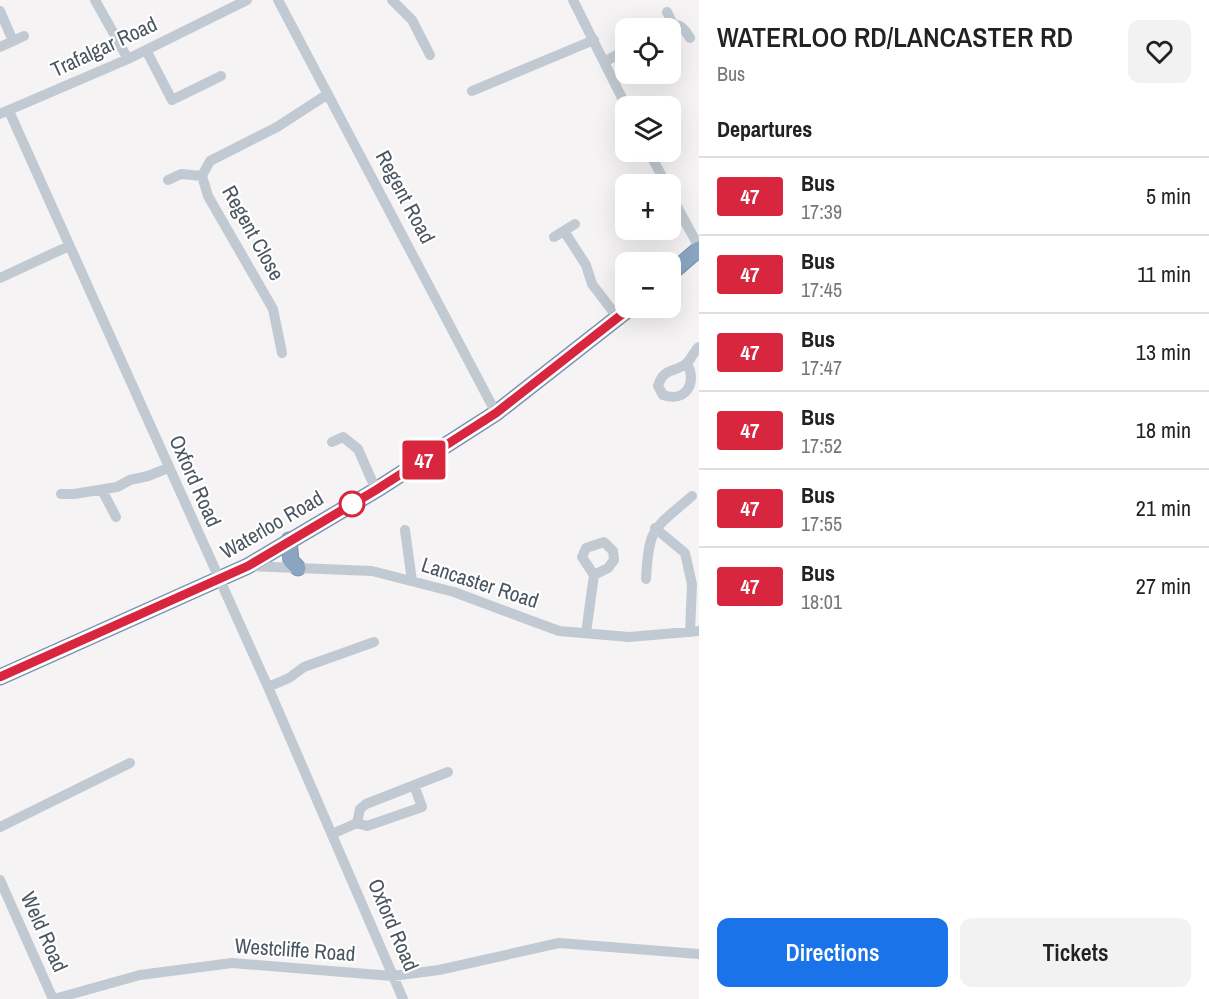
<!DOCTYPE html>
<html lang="en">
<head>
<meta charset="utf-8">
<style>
  body { margin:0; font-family:"Archivo Narrow",sans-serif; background:#f2f2f2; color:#222; height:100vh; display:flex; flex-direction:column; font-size:22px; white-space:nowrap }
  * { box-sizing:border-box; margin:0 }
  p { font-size:20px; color:#767676 }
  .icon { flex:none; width:33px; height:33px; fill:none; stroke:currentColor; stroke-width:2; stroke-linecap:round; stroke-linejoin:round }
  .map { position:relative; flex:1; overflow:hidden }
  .details { display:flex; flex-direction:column; background:#fff; width:510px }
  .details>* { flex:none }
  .badge { padding:0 12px; border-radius:4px; font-size:21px; line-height:39px }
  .buttons { position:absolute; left:615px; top:18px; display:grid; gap:12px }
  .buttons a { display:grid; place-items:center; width:66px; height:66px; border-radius:12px; background:#fff; box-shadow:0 6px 24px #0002; font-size:30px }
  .map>.badge { position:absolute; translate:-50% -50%; box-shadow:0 0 0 3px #fff }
  h2 { padding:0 18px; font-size:22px; line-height:54px }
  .round { display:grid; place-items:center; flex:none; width:63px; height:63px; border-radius:12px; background:#f2f2f2 }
  .headline { display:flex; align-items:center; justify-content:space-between; height:102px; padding:0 18px }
  h1 { font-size:28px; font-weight:600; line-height:45px }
  .action { display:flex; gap:12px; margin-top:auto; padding:12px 18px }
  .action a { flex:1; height:69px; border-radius:12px; background:#1a73e8; color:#fff; font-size:24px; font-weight:600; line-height:69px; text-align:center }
  .action a+a { background:#f2f2f2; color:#222 }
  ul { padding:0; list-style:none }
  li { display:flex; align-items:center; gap:18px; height:78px; padding:0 18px; border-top:2px solid #e0e0e0 }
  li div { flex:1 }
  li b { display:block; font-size:22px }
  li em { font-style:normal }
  li .badge { min-width:66px; font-weight:700; text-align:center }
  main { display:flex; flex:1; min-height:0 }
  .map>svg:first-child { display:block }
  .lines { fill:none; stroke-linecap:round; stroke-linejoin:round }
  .highway-casing { stroke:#7690ad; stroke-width:17 }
  .minor { stroke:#c1cad2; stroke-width:10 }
  .highway { stroke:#8ba5c1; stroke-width:15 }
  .line-casing { stroke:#fff; stroke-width:14 }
  .line { stroke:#d7263d; stroke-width:9 }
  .stop-dot { fill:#fff; stroke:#d7263d; stroke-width:3 }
  .labels { text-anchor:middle; stroke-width:4.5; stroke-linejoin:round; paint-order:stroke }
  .street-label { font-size:21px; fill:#4a5661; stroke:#fff }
</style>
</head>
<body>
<main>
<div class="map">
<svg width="699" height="999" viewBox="0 0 699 999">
  <rect width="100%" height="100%" fill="#f5f3f3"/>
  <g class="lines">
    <defs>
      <path id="highway" d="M670,274L699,249
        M289,540L291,561L298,568
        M0,677L248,566L376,490L496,413L630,308"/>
    </defs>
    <use href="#highway" class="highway-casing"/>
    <path class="minor" d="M95,0L128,59
      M278,0L496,413
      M392,0L412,20L430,55
      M573,0L626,106
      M0,11L13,41
      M667,12L673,24
      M665,28C677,21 683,26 690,38
      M0,47L24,36
      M146,50L172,100L221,76
      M604,62L626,50
      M472,91L594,40
      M9,111L268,687L403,999
      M0,114L128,59L247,0
      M649,152L666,184
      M168,180L181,174L202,176
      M670,194L699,247
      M564,231L586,265L592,284L618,318
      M554,237L575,224
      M0,278L69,246
      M282,353L273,309L208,196L202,176L210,161L277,127L328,94
      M687,364C698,383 685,403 663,395L658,386C664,366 676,373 687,363C692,358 694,351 699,347
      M332,442L343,437L358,449L376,490
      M102,490L116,517
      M61,494H74L117,487L130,480L148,476L168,468
      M655,528L685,553L692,584L690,632
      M405,530L412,581
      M604,542L613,551L614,560L608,568L594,575L582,557L586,548Z
      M248,566L372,571L454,592L559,631L629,637L699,631
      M646,579C649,526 653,530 692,496
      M586,633L594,575
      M268,687L289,678L304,667L374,642
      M357,823L367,826L422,807L414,785
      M0,827L130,763
      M332,834L357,823L360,809L366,804L448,772
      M0,880L53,999
      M54,999L140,975L232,963L392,976L439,970L559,943L699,954"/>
    <use href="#highway" class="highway"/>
  </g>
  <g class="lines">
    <defs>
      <path id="line" d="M0,677L248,566L376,490L496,413L630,308"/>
    </defs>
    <use href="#line" class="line-casing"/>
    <use href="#line" class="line"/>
  </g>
  <circle class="stop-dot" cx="352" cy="504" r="12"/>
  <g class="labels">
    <g class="street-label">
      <text transform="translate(104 47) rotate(-25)" y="7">Trafalgar Road</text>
      <text transform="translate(405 197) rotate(62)" y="7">Regent Road</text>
      <text transform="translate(253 233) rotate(61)" y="7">Regent Close</text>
      <text transform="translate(195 481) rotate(66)" y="7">Oxford Road</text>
      <text transform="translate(272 525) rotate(-30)" y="7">Waterloo Road</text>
      <text transform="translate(480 583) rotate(18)" y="7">Lancaster Road</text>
      <text transform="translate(393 925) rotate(67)" y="7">Oxford Road</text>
      <text transform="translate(44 932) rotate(66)" y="7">Weld Road</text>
      <text transform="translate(295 950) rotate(4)" y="7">Westcliffe Road</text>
    </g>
  </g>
</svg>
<div class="buttons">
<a><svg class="icon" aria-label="locate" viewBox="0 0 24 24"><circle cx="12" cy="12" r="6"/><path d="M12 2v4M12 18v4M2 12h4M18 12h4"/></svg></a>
<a><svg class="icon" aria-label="layers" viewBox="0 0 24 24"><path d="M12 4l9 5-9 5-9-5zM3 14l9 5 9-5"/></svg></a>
<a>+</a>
<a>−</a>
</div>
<b class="badge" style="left:424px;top:460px;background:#d7263d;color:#fff">47</b>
</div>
<section class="details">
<div class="headline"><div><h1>WATERLOO RD/LANCASTER RD</h1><p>Bus</p></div><a class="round"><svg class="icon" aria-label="heart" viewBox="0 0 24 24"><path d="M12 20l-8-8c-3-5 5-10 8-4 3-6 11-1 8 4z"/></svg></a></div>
<h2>Departures</h2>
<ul>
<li><span class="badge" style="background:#d7263d;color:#fff">47</span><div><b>Bus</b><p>17:39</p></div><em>5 min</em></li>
<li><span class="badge" style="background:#d7263d;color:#fff">47</span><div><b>Bus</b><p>17:45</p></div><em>11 min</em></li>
<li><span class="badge" style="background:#d7263d;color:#fff">47</span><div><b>Bus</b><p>17:47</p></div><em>13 min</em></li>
<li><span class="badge" style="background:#d7263d;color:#fff">47</span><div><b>Bus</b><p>17:52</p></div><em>18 min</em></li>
<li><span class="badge" style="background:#d7263d;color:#fff">47</span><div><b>Bus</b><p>17:55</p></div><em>21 min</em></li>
<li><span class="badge" style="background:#d7263d;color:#fff">47</span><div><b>Bus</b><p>18:01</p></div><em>27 min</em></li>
</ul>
<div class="action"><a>Directions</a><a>Tickets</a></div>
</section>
</main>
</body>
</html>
